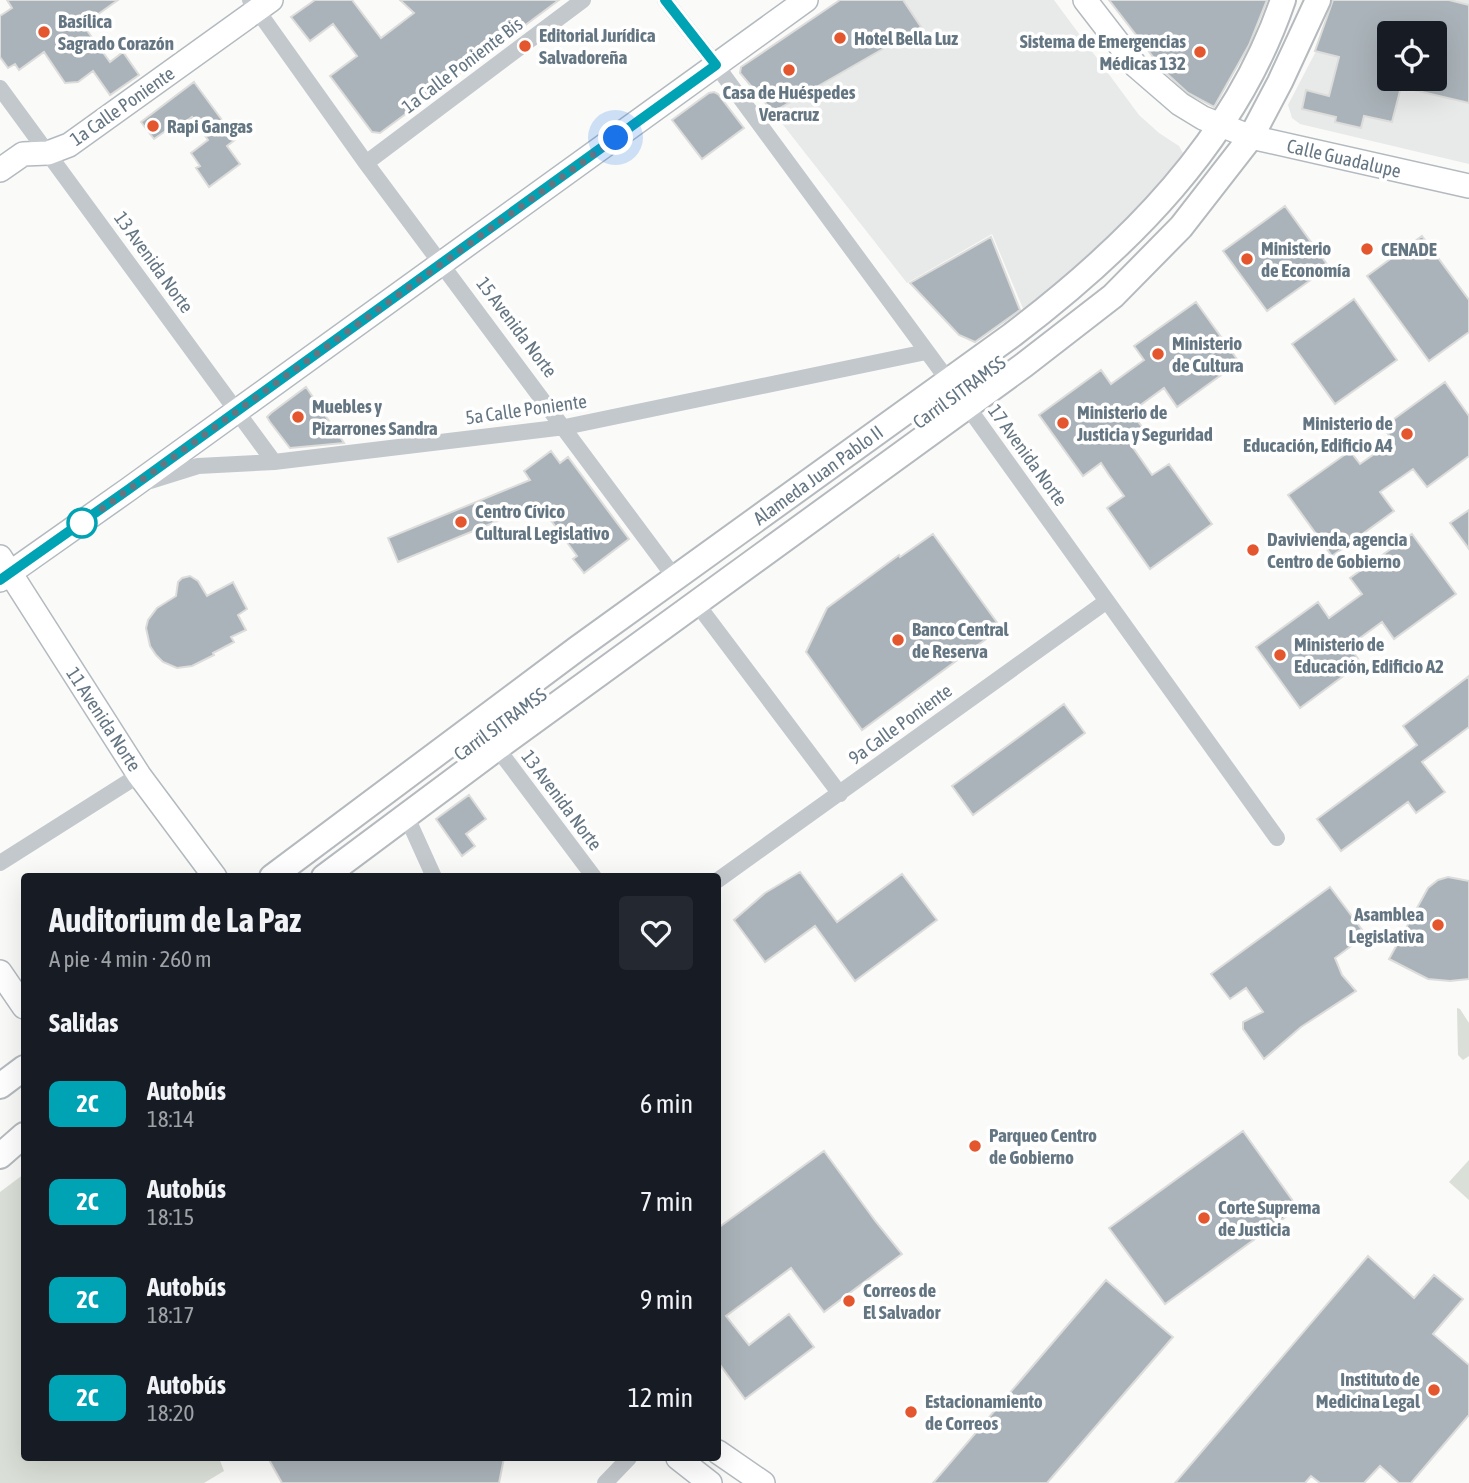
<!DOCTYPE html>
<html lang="es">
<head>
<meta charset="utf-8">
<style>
  body { margin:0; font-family:"Asap Condensed",sans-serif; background:#242831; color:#f1f3f6; height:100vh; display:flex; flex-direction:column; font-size:26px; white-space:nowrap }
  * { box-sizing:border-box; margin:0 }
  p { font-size:23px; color:#9ea1a6 }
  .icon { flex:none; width:38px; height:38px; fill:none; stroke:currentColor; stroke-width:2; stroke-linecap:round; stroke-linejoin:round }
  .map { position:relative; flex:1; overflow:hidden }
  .sheet { position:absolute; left:21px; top:873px; width:700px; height:588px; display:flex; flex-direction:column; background:#171b24; border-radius:7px; box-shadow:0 7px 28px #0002 }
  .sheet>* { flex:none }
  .badge { padding:0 14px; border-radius:10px; font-size:24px; line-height:46px }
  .tools { position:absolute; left:1377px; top:21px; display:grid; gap:14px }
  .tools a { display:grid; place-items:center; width:70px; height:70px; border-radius:7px; background:#171b24; box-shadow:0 7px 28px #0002; font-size:35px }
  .you { position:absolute; width:35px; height:35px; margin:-18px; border:5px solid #fff; border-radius:50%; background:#1a73e8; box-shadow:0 0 0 10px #1a73e833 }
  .map>.badge { position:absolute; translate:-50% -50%; box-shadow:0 0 0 4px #fff }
  h2 { padding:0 28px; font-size:26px; line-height:63px }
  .round { display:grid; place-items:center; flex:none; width:74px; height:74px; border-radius:7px; background:#242831 }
  .headline { display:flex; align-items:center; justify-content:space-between; height:119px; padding:0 28px }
  h1 { font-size:33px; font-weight:700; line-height:52px }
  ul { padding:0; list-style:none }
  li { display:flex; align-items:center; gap:21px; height:98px; padding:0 28px }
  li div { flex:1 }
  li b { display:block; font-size:26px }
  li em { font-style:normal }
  li .badge { min-width:77px; font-weight:700; text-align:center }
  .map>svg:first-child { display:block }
  .built { fill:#e8e9e9; fill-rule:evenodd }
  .green { fill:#dadfd7 }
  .building { fill:#aab3b9; stroke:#dcdcda; stroke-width:2; fill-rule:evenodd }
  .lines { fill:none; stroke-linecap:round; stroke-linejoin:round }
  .secondary-casing { stroke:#b3babf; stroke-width:26 }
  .primary-casing { stroke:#b5babe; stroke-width:28 }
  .street { stroke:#c3c8cc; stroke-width:16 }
  .secondary { stroke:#fff; stroke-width:23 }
  .primary { stroke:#fff; stroke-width:24 }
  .line-casing { stroke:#fff; stroke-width:16 }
  .line { stroke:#00a3b4; stroke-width:10 }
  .walk { stroke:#657683; stroke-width:7; stroke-dasharray:0 12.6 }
  .poi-dot { fill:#e4572e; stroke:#fff; stroke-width:2.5 }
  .stop-dot { fill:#fff; stroke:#00a3b4; stroke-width:3.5 }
  .labels { text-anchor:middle; stroke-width:7; stroke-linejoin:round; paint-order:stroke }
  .poi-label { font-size:19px; font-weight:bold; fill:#657683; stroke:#fff; text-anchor:start }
  .street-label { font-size:19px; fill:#657683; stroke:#fff }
</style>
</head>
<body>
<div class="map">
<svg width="1469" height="1483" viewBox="0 0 1469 1483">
  <rect width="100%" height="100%" fill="#fafaf8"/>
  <path class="built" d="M903,0H1054L1139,115L1159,133L1179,146L1183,153L1176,166L1090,260L1024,311L992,234L907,283L773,112L920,27Z
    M1338,0H1469V164L1300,124L1292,118L1288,105L1327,30ZM1390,33H1435V79H1390Z"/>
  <path class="green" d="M1457,1008L1460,1009L1469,1023V1056L1463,1060L1458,1055Z
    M1469,1160V1200L1449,1182Z
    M24,1174V1458H219L224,1471L204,1483H0V1192Z"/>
  <path class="building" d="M7,0H118L83,25L110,62L123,52L139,75L110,95L93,71L78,82L65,83L44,52L19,70L15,64L8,68L0,57V16L12,8Z
    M315,0H352L381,38L414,13L400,0H559L380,133L372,132L330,76L357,56L333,24L310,41L291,17Z
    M840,0H903L921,27L773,112L740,73L741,67Z
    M1109,0H1267L1249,45L1214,107L1188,93L1164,71Z
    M1333,0H1449L1469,5V103L1401,87L1392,122L1364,116L1361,128L1335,122L1336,117L1302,109L1306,90L1329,96L1339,57L1315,51ZM1390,33H1435V79H1390Z
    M194,82L236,139L227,146L240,164L209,187L196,168L200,166L191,153L208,140L192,117L172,132L170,128L154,139L141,122Z
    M714,92L718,94L744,128L702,159L672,120L709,93Z
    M1285,206L1329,267L1267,311L1223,251Z
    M1422,236L1469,300V332L1429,361L1367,276Z
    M991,237L1020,310L975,342L959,335L910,283Z
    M1354,299L1397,360L1335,404L1292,344Z
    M1196,302L1239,362L1177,407L1164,388L1131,412L1145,431L1129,442L1152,475L1169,464L1212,524L1150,569L1107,508L1124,496L1109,475L1101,463L1083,476L1039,415L1101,370L1111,384L1144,360L1134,346Z
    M1445,382L1469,416V456L1427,487L1413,469L1380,492L1394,511L1332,556L1288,495L1350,451L1360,464L1393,441L1383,427Z
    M306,387L344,443L290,448L270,422L267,417L271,413Z
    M551,451L560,463L568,457L629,539L584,573L573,559L577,556L539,504L398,562L388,538L530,480L524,471Z
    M1469,510V549L1450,523Z
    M933,534L1001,628L862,730L806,652L827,608L899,555L900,557Z
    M1412,534L1456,594L1394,639L1382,622L1349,646L1361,663L1300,708L1256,647L1318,602L1329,618L1362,594L1350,578Z
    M190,576L198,581L207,596L233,582L247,609L238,615L246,630L231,637L234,642L213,653L214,655L192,666L177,668L163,662L156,655L150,646L146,628L148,620L157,608L176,596L178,582L182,578Z
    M1469,676V727L1422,762L1445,792L1416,813L1408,802L1341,851L1317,819L1417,745L1403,726Z
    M1064,704L1085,733L973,815L952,786Z
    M469,795L486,819L466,834L475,846L462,856L436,819Z
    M800,872L837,922L902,874L937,920L855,981L815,926L765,962L734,920L765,893Z
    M1448,877L1469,881V979L1450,981L1428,979L1389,959L1428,888L1438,880Z
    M1330,887L1366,935L1335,958L1342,975L1356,991L1301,1027L1264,1059L1243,1029V1022L1263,1012L1246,988L1230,999L1211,974Z
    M1243,1131L1298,1208L1165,1304L1109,1228Z
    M824,1151L876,1222L902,1254L824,1312L791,1268L726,1316L749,1345L789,1314L814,1347L745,1399L718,1362V1228Z
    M1368,1256L1414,1298L1434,1275L1463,1299L1433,1334L1469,1365V1415L1411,1483H1399L1380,1466L1364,1483H1320L1311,1476L1305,1483H1175Z
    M1106,1280L1173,1337L1047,1483H933Z
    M268,1458H504L499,1483H282Z"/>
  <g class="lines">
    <defs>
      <path id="secondary" d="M1085,0L1136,66L1180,104L1203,118L1251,137L1469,186
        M0,170L23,154L48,153L69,145L271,0
        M0,557L139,775L215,877
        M0,580L129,489L806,0
        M0,972L24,1007
        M718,1452L763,1483
        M678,1458L710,1483"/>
      <path id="primary" d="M272,877L578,648L1012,335C1128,247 1235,141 1283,0
        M324,877L497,748L1024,365L1113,296L1181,227L1251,137L1280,82L1318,0
        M0,1086L24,1068
        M0,1156L24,1135"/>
    </defs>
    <use href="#secondary" class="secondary-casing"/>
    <use href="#primary" class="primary-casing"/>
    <path class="street" d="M250,0L366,163L675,578
      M665,0L716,65L967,406L1277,838
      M0,88L274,462
      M366,163L583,0
      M150,481L198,466L274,462L565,427L926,352
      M697,604L840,794
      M497,748L594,877
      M406,815L434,877
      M0,863L139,775
      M718,880L1107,601
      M605,1483L629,1458"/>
    <use href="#secondary" class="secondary"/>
    <use href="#primary" class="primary"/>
  </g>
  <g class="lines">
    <defs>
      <path id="line" d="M0,580L129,489L716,65L665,0"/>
    </defs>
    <use href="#line" class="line-casing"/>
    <use href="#line" class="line"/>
    <path class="walk" d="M82,523L616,138"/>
  </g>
  <g class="poi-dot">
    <circle cx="44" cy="32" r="7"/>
    <circle cx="840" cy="38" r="7"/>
    <circle cx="525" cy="46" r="7"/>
    <circle cx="1200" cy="52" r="7"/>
    <circle cx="789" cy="70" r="7"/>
    <circle cx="153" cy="126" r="7"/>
    <circle cx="1367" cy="249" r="7"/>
    <circle cx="1247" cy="259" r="7"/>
    <circle cx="1158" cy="354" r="7"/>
    <circle cx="298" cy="417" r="7"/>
    <circle cx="1063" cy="423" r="7"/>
    <circle cx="1407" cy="434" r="7"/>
    <circle cx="461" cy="522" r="7"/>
    <circle cx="1253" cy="550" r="7"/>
    <circle cx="898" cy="640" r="7"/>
    <circle cx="1280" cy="655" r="7"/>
    <circle cx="1438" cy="925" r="7"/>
    <circle cx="975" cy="1146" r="7"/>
    <circle cx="1204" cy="1218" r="7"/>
    <circle cx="849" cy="1301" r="7"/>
    <circle cx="1434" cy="1390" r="7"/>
    <circle cx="911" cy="1412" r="7"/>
  </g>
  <circle class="stop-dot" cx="82" cy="523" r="14"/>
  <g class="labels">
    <g class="poi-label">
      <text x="58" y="28">Basílica<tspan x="58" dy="22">Sagrado Corazón</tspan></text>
      <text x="539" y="42">Editorial Jurídica<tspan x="539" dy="22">Salvadoreña</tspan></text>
      <text x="854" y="45">Hotel Bella Luz</text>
      <text x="1186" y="48" text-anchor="end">Sistema de Emergencias<tspan x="1186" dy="22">Médicas 132</tspan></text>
      <text x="789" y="99" text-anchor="middle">Casa de Huéspedes<tspan x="789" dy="22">Veracruz</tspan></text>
      <text x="167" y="133">Rapi Gangas</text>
      <text x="1261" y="255">Ministerio<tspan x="1261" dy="22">de Economía</tspan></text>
      <text x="1381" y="256">CENADE</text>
      <text x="1172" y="350">Ministerio<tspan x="1172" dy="22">de Cultura</tspan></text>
      <text x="312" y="413">Muebles y<tspan x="312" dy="22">Pizarrones Sandra</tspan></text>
      <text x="1077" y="419">Ministerio de<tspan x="1077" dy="22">Justicia y Seguridad</tspan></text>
      <text x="1393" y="430" text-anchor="end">Ministerio de<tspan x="1393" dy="22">Educación, Edificio A4</tspan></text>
      <text x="475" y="518">Centro Cívico<tspan x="475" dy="22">Cultural Legislativo</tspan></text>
      <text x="1267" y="546">Davivienda, agencia<tspan x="1267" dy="22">Centro de Gobierno</tspan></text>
      <text x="912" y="636">Banco Central<tspan x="912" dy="22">de Reserva</tspan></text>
      <text x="1294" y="651">Ministerio de<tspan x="1294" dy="22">Educación, Edificio A2</tspan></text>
      <text x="1424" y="921" text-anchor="end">Asamblea<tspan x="1424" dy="22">Legislativa</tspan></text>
      <text x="989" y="1142">Parqueo Centro<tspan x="989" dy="22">de Gobierno</tspan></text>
      <text x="1218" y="1214">Corte Suprema<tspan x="1218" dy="22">de Justicia</tspan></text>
      <text x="863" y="1297">Correos de<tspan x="863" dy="22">El Salvador</tspan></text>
      <text x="1420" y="1386" text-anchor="end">Instituto de<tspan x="1420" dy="22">Medicina Legal</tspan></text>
      <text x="925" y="1408">Estacionamiento<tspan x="925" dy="22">de Correos</tspan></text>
    </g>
    <g class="street-label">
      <text transform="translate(462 65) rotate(-37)" y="7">1a Calle Poniente Bis</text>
      <text transform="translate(122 106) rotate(-35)" y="7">1a Calle Poniente</text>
      <text transform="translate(1344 158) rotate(13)" y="7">Calle Guadalupe</text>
      <text transform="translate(154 262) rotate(54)" y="7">13 Avenida Norte</text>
      <text transform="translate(517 327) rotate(53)" y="7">15 Avenida Norte</text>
      <text transform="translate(959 392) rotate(-36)" y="7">Carril SITRAMSS</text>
      <text transform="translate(526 409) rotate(-8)" y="7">5a Calle Poniente</text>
      <text transform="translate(1028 455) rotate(54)" y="7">17 Avenida Norte</text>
      <text transform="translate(818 475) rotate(-36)" y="7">Alameda Juan Pablo II</text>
      <text transform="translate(104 719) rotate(57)" y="7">11 Avenida Norte</text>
      <text transform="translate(500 724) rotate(-36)" y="7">Carril SITRAMSS</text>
      <text transform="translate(900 724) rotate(-36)" y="7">9a Calle Poniente</text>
      <text transform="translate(562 800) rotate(53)" y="7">13 Avenida Norte</text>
    </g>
  </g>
</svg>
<div class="tools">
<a><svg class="icon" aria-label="locate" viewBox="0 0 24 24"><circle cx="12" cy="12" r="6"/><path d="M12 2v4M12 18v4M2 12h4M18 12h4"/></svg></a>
</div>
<div class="you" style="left:616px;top:138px"></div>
<section class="sheet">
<div class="headline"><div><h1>Auditorium de La Paz</h1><p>A pie · 4 min · 260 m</p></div><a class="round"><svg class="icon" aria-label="heart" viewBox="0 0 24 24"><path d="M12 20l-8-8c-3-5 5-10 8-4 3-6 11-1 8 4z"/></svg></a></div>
<h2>Salidas</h2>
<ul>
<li><span class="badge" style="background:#00a3b4;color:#fff">2C</span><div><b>Autobús</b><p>18:14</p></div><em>6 min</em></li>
<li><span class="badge" style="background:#00a3b4;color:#fff">2C</span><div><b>Autobús</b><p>18:15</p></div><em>7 min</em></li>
<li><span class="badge" style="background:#00a3b4;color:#fff">2C</span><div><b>Autobús</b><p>18:17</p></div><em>9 min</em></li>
<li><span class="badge" style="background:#00a3b4;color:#fff">2C</span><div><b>Autobús</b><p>18:20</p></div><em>12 min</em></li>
</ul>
</section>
</div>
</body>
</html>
